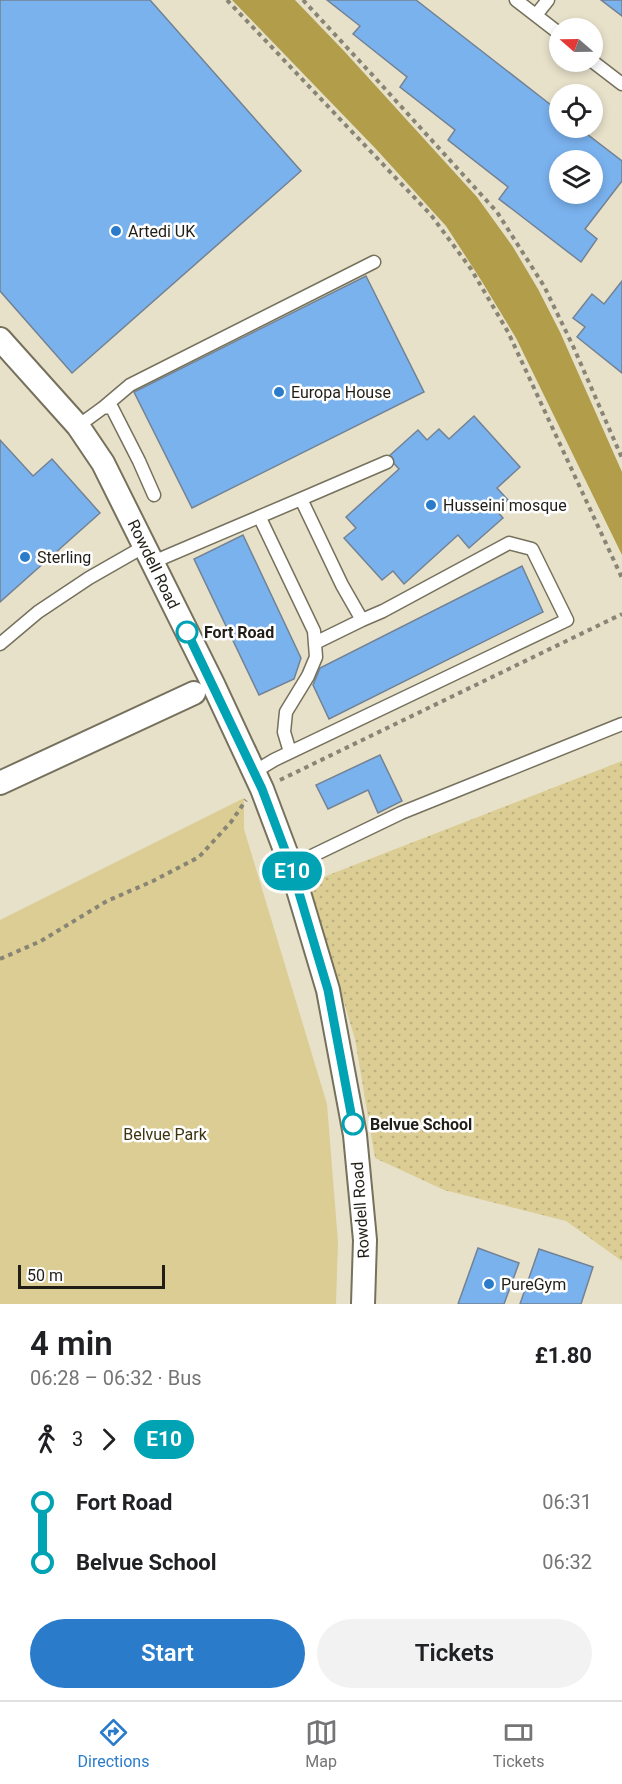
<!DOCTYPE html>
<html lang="en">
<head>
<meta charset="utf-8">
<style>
  body { margin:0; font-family:Roboto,sans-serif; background:#f2f2f2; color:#202124; height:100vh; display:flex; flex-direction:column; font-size:22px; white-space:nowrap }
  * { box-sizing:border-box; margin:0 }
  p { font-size:20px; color:#757577 }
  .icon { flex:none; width:33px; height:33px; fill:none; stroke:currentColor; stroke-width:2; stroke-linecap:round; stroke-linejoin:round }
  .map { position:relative; height:1304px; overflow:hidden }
  .details { display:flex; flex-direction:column; background:#fff; flex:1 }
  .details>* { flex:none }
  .badge { padding:0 12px; border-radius:20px; font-size:21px; line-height:39px }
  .needle { width:39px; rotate:290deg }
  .controls { position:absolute; left:549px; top:18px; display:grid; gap:12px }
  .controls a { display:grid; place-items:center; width:54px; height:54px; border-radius:50%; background:#fff; box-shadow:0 3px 9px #0003; font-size:30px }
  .scale { position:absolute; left:18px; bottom:15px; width:147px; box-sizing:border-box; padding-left:6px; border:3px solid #201e16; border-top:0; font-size:16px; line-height:21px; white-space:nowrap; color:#201e16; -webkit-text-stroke:4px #fff; paint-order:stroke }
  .map>.badge { position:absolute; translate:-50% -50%; box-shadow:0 0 0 3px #fff }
  .legs { display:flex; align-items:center; gap:9px; height:66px; padding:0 30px; font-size:20px }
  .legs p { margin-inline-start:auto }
  .head { display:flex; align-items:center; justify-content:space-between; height:102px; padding:0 30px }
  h1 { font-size:33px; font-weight:600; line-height:45px }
  .primary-button { display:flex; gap:12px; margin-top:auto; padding:12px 30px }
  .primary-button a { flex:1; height:69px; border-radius:36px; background:#2a7ccb; color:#fff; font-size:24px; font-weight:600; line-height:69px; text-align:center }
  .primary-button a+a { background:#f2f2f2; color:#202124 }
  ul { padding:0 30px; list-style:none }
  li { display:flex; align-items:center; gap:21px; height:60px; font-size:22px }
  li i { display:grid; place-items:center; width:9px; height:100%; margin:0 8px; background:currentColor }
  li i::after { content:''; width:15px; height:15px; margin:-8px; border:4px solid; border-radius:50%; background:#fff }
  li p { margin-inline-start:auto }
  li:first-child i { background:linear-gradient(#0000 50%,currentColor 0) }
  li:last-child i { background:linear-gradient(currentColor 50%,#0000 0) }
  .menu { display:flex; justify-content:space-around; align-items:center; height:84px; border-top:2px solid #e0e0e0; background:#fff; font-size:16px; color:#757577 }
  .menu a { display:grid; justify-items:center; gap:3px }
  .menu .selected { color:#2a7ccb }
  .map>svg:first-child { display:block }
  .grass { fill:url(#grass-dots) }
  .park { fill:#dbcd94 }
  .water { fill:#b19d4a }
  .building { fill:#7ab2ee; stroke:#738293; stroke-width:1.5; fill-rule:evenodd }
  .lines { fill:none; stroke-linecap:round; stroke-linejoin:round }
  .lane-casing { stroke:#76715d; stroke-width:15 }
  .street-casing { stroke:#76715d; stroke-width:26 }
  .path { stroke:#898575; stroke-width:4; stroke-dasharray:4.5 4.5; stroke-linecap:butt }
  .lane { stroke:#fff; stroke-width:12 }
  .street { stroke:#fff; stroke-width:22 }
  .line-1-casing { stroke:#fff; stroke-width:14 }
  .line-1 { stroke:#00a3b4; stroke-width:9 }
  .poi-dot { fill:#2a7ccb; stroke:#fff; stroke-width:2 }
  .stop-1-dot { fill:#fff; stroke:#00a3b4; stroke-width:3 }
  .labels { text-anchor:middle; stroke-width:5; stroke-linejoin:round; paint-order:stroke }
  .poi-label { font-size:16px; fill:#201e16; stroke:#fff; text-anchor:start }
  .street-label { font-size:16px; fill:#201e16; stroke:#fff }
  .stop-label { font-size:16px; font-weight:bold; fill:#201e16; stroke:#fff; text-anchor:start }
  .park-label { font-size:16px; fill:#3d3410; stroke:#fff }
</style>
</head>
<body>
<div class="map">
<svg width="622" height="1304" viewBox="0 0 622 1304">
  <defs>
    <pattern id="grass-dots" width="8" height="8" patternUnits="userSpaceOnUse" patternTransform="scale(1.5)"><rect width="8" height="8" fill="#dbcd94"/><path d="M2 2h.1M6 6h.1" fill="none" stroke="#bcb07f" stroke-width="1.8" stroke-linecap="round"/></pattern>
  </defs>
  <rect width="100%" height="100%" fill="#e7e1ca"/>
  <path class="grass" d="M622,761V1261L566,1221L444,1190L375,1158L355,1039L308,883Z"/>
  <path class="park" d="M244,798V829L327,1104L338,1242L336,1304H0V920Z"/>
  <path class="water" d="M232,0H295L344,51L477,197L513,247L538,289L560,332L622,472V555L516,338L481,280L446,226L376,149Z"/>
  <path class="building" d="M0,0H150L301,171L72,373L0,291Z
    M327,0H416L560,112V128H579L622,161V181L585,229L597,239L581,262L499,199L508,187L448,140L455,130L400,87L407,77L353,34L360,26ZM560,160H592V194H560Z
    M601,0H622V16Z
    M366,276L424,392L192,508L134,392Z
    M622,281V373L577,337L585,327L573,318L592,294L604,304Z
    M474,416L520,467L497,488L508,500L496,510L503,518L469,548L458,535L404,584L393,571L382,580L344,538L356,528L346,517L399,469L388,457L418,430L427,440L439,429L449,439Z
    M0,440L33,476L52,459L100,513L0,602Z
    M243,535L301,658L294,679L259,695L194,559Z
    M522,566L543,612L329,719L313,685L320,668Z
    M380,755L402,801L378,813L368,790L328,809L316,785Z
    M478,1248L519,1263L504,1304H458Z
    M539,1249L593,1267L581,1304H520Z"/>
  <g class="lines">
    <defs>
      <path id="lane" d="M516,0L560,34
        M536,15L548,0
        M592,61L622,84
        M104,407L130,385L374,262
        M78,426L104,407L112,408L139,461L154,495
        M301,499L387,462
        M260,518L314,631L316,657L308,676L286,712L284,732L290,752
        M153,562L301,499L342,585L362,620L383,611L509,543L532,549L567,620L274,760L254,772
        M315,643L362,620
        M0,644L38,612L89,578L145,546
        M291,866L401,813L622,724"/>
      <path id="street" d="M0,339L78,426L103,463L213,684L262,789L291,866L328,990L355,1135L365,1240L363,1304
        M0,783L194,693"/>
    </defs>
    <use href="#lane" class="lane-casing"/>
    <use href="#street" class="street-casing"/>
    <path class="path" d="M227,0L431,215L471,269L508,332L622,578
      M303,0L377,80L497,212L544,286L573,346L622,458
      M280,780L622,614
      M0,959L41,941L107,901L153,881L199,857L231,822L246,800"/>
    <use href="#lane" class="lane"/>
    <use href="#street" class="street"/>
  </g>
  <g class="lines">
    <defs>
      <path id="line-1" d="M187,632L262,789L291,866L328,990L353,1124"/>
    </defs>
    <use href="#line-1" class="line-1-casing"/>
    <use href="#line-1" class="line-1"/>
  </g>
  <g class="poi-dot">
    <circle cx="116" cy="231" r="6"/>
    <circle cx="279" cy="392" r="6"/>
    <circle cx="431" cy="505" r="6"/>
    <circle cx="25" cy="557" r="6"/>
    <circle cx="489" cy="1284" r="6"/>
  </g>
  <g class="stop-1-dot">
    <circle cx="187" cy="632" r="10"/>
    <circle cx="353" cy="1124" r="10"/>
  </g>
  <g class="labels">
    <g class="poi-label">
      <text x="128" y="237">Artedi UK</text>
      <text x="291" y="398">Europa House</text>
      <text x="443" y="511">Husseini mosque</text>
      <text x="37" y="563">Sterling</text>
      <text x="501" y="1290">PureGym</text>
    </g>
    <g class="street-label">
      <text transform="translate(154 564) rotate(64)" y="6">Rowdell Road</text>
      <text transform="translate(360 1210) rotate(-94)" y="6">Rowdell Road</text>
    </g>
    <g class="stop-label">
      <text x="204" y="638">Fort Road</text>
      <text x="370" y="1130">Belvue School</text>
    </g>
    <g class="park-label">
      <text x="165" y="1140">Belvue Park</text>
    </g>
  </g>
</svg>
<div class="controls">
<a><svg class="needle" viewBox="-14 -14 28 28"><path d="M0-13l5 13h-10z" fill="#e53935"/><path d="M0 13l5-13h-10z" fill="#757577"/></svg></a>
<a><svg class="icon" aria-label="locate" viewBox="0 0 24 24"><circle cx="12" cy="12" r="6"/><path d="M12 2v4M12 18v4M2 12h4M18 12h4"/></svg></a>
<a><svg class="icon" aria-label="layers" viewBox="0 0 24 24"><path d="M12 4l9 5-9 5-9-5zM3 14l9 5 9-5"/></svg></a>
</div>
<div class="scale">50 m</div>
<b class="badge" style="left:292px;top:871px;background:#00a3b4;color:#fff">E10</b>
</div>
<section class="details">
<div class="head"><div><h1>4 min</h1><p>06:28 – 06:32 · Bus</p></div><b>£1.80</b></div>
<div class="legs"><svg class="icon" aria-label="walk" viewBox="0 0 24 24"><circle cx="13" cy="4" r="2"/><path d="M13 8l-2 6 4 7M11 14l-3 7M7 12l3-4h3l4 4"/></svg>3<svg class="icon" aria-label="forward" viewBox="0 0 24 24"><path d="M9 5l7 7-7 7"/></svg><b class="badge" style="background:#00a3b4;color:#fff">E10</b></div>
<ul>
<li><i style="color:#00a3b4"></i><b>Fort Road</b><p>06:31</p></li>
<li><i style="color:#00a3b4"></i><b>Belvue School</b><p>06:32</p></li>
</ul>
<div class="primary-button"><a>Start</a><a>Tickets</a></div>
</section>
<nav class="menu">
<a class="selected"><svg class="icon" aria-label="directions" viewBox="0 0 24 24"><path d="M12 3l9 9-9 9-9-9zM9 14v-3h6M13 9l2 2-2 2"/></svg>Directions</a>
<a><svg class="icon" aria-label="map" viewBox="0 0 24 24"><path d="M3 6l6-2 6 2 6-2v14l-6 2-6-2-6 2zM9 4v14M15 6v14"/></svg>Map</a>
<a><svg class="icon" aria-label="tickets" viewBox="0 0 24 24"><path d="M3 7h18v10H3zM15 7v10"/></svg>Tickets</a>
</nav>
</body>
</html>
